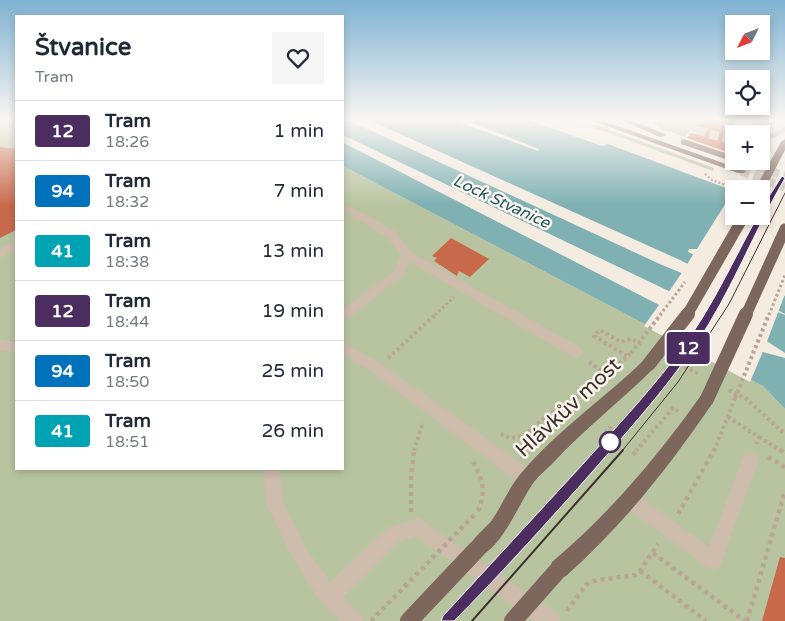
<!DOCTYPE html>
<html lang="en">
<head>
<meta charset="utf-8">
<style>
  body { margin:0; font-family:"Varela Round",sans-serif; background:#f6f6f7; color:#1f2937; height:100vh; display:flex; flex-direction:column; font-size:19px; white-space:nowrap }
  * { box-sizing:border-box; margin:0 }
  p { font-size:16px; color:#747a83 }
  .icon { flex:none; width:28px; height:28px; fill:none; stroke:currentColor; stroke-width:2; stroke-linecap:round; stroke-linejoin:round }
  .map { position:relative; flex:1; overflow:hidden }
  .side { position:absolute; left:15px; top:15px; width:329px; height:455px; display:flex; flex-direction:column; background:#fff; border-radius:0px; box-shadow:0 2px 8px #0003 }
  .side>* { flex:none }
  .badge { padding:0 10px; border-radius:4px; font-size:18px; line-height:32px }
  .needle { width:32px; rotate:228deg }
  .tools { position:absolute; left:725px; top:15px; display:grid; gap:10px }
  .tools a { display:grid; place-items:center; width:45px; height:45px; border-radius:0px; background:#fff; box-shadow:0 2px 8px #0003; font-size:25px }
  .map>.badge { position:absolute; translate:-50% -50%; box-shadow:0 0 0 2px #fff }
  .round { display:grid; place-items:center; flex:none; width:52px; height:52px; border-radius:0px; background:#f6f6f7 }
  .head { display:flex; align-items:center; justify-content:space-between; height:85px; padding:0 20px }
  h1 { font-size:24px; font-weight:700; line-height:38px }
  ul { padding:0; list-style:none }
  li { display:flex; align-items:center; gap:15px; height:60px; padding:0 20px; border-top:1px solid #e0e1e3 }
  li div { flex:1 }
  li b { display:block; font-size:19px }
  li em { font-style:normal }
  li .badge { min-width:55px; font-weight:700; text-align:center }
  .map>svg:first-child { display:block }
  .green { fill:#b8c4a0 }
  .water { fill:#7fb0b2 }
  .pier { fill:#f4ebe1 }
  .building { fill:#c8694b }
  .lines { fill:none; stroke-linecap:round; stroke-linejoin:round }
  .minor-tunnel { stroke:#cfc6bd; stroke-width:9; stroke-dasharray:9 4.5; stroke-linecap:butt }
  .major-tunnel { stroke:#cfc6bd; stroke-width:9; stroke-dasharray:9 4.5; stroke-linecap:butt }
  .path-far3 { stroke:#b9a596; stroke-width:2.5; stroke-dasharray:2 2; stroke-linecap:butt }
  .path-far2 { stroke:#b9a596; stroke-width:3; stroke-dasharray:2.5 2.5; stroke-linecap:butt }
  .path-far1 { stroke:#b9a596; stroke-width:4; stroke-dasharray:3 3; stroke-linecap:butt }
  .path { stroke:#b9a596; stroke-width:4.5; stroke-dasharray:4 4; stroke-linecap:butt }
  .minor { fill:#cdbbac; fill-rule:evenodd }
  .major { fill:#7d675c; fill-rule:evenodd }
  .tram-far1 { stroke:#3b302b; stroke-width:1 }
  .tram { stroke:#3b302b; stroke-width:2 }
  .path-bridge-far2 { stroke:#b9a596; stroke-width:3; stroke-dasharray:2.5 2.5; stroke-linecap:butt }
  .path-bridge-far1 { stroke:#b9a596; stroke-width:4; stroke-dasharray:3 3; stroke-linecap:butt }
  .path-bridge { stroke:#b9a596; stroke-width:4.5; stroke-dasharray:4 4; stroke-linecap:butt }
  .major-bridge-far2 { stroke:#7d675c; stroke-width:11 }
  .major-bridge-far1 { stroke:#7d675c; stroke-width:14 }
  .major-bridge { stroke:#7d675c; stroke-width:18 }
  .line { fill:#4c2d5f; stroke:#fff }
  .stop-dot { fill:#fff; stroke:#4c2d5f; stroke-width:2.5 }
  .labels { text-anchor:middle; stroke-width:5; stroke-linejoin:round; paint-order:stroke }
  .far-water-label { font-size:16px; font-style:italic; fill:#1f5a5e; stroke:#fbf5ee }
  .near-street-label { font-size:21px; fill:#3b302b; stroke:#fbf5ee }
</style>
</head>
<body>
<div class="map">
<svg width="785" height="621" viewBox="0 0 785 621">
  <rect width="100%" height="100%" fill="#f4ebe1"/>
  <path class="green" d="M0,119H16V469H342L343,166L763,386L785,409V621H0Z
    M650,119H703L696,129H690L685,137L661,129Z
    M755,119H777L768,133L761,154V134H746Z
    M594,124L714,168L713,171L592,127Z"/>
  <path class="water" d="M343,119H346L662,265L785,315V353L748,329L343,135Z
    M367,119H450L538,151L539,149L463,119H526L602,146L608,144L734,191V216H761L785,210L697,249H689L688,252L785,296V314L680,260Z
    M342,142L737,345L785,358V409L763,386L343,166Z"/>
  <path class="pier" d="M734,190V216H761V199L785,207V290L695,252Z
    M694,253L785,294L766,344L746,331L668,293L683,271L745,296L686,266Z
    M661,302L738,342L764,349L750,382L644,326Z"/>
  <path class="building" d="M703,119H734V144H728L724,151L687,138L691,133L695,134L703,131L697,126Z
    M0,147L16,149V230L0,238Z
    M451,238L489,259L470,277L459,271L457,276L434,261L437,258L432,256Z
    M780,557L785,558V621H762Z"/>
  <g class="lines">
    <path class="minor-tunnel" d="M697,130L734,141"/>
    <path class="major-tunnel" d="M745,162L785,176
      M741,171L785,187"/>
    <path class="path-far3" d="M559,119L579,125
      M705,174L712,180L735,189"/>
    <path class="path-far2" d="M435,315L454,297"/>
    <path class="path-far1" d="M627,356L594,336L600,330L621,342L631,339L642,344
      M388,358L436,314
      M674,361L699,374
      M589,362L606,375
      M729,390L745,398L785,434
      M728,417L759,437L756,444
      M605,433L613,425
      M501,434L510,438L523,436L548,415L592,388L631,353
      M759,437L782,451
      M414,451L423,422
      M636,451L673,408L679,412
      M714,451L735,398"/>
    <path class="path" d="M780,450L785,453
      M633,455L637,450
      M768,457L785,467
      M473,462C483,479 487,494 477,512
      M411,512V479L414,450
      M678,514L714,450
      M653,553L745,621
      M640,571L706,621
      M567,611L586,585L593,581L635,575L640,571L658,544
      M747,621L785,491"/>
    <path class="minor" d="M8,119H16V121L0,126V121Z
      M671,119H681L701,130L694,132Z
      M785,127V132L761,144V138Z
      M342,202L395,231L411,252L581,348L583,352L581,356L576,358L571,356L410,262L404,275L342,323V310L395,270L401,255L387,237L342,210Z
      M16,241V250L0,258V249Z
      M0,339L16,342V352L0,351Z
      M342,342L382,364L533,472L535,478L533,484L527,486L521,484L372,372L342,354Z
      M750,453L756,455L758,461L722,561L719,567L713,570L707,567L624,506L622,500L624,494L630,492L636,494L709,547L744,455Z
      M263,469H279L284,504L304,545L330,582L389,527L418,518L558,614L561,621H534L416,536L400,541L343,597L361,614L364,621H340L322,604L292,557L267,505Z"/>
    <path class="major" d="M587,119H598L746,171L744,173H738Z
      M619,119H629L667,135L660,137Z
      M684,139L734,156V161H736H731L681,144V140Z
      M785,139V150L765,189L761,192V189H755L781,142Z
      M649,358L654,360L656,364L654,368C621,401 584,429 553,463C546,470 537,477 532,485C517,507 502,548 477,558L471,555L468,549C473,537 484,530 492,520C503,504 510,485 523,471C559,429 605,398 644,360Z
      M707,392L712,394L714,399L712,404C669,467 623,525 566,576L559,578L552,576L550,569L552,562C610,513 658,456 702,394Z"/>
    <path class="tram-far1" d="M602,451C638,410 677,368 706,321C734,274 755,224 785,178
      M622,451L678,382L729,304L785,193"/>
    <path class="tram" d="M449,621L603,450
      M472,621L623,450"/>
    <path class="path-bridge-far2" d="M660,315L685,282
      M769,315L785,275"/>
    <path class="path-bridge-far1" d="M631,353L661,314
      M735,398L769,314"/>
    <path class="path-bridge" d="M371,621L477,512"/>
    <path class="major-bridge-far2" d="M687,315L744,216
      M746,315L785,229"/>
    <path class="major-bridge-far1" d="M649,364L688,314
      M707,399L746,314"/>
    <path class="major-bridge" d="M409,621L477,549
      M513,621L559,569"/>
  </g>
  <linearGradient id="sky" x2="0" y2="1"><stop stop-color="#7eb2d2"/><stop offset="0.58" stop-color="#faf6f2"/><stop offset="1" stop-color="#faf6f2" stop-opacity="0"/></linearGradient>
  <rect width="785" height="206" fill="url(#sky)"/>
  <path class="line" d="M782,176L785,178C754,231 732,291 696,344C664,392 624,435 586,479C542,528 498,577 454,621H441L443,616C490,565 536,515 582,465C619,424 658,383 690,337C725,286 747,228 782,176Z"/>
  <circle class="stop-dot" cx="610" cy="442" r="10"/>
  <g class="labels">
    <g class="far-water-label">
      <text transform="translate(502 201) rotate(25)" y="6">Lock Stvanice</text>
    </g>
    <g class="near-street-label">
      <text transform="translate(568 407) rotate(-43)" y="7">Hlávkův most</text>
    </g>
  </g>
</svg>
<div class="tools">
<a><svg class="needle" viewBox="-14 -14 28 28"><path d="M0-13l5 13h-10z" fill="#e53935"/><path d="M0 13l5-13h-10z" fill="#747a83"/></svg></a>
<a><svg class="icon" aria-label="locate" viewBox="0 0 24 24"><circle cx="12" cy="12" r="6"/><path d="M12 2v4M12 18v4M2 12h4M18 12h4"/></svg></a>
<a>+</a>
<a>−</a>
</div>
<b class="badge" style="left:688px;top:348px;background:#4c2d5f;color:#fff">12</b>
<section class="side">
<div class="head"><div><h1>Štvanice</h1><p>Tram</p></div><a class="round"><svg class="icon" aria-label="heart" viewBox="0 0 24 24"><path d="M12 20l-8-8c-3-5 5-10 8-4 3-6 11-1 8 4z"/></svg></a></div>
<ul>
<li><span class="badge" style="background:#4c2d5f;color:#fff">12</span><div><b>Tram</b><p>18:26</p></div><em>1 min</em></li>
<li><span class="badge" style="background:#0072bc;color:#fff">94</span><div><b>Tram</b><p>18:32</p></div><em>7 min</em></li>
<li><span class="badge" style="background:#00a3b4;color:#fff">41</span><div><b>Tram</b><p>18:38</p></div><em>13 min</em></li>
<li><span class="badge" style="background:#4c2d5f;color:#fff">12</span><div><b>Tram</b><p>18:44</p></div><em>19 min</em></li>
<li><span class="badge" style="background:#0072bc;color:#fff">94</span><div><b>Tram</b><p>18:50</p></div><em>25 min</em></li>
<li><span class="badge" style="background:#00a3b4;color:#fff">41</span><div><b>Tram</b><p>18:51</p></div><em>26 min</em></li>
</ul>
</section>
</div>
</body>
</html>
